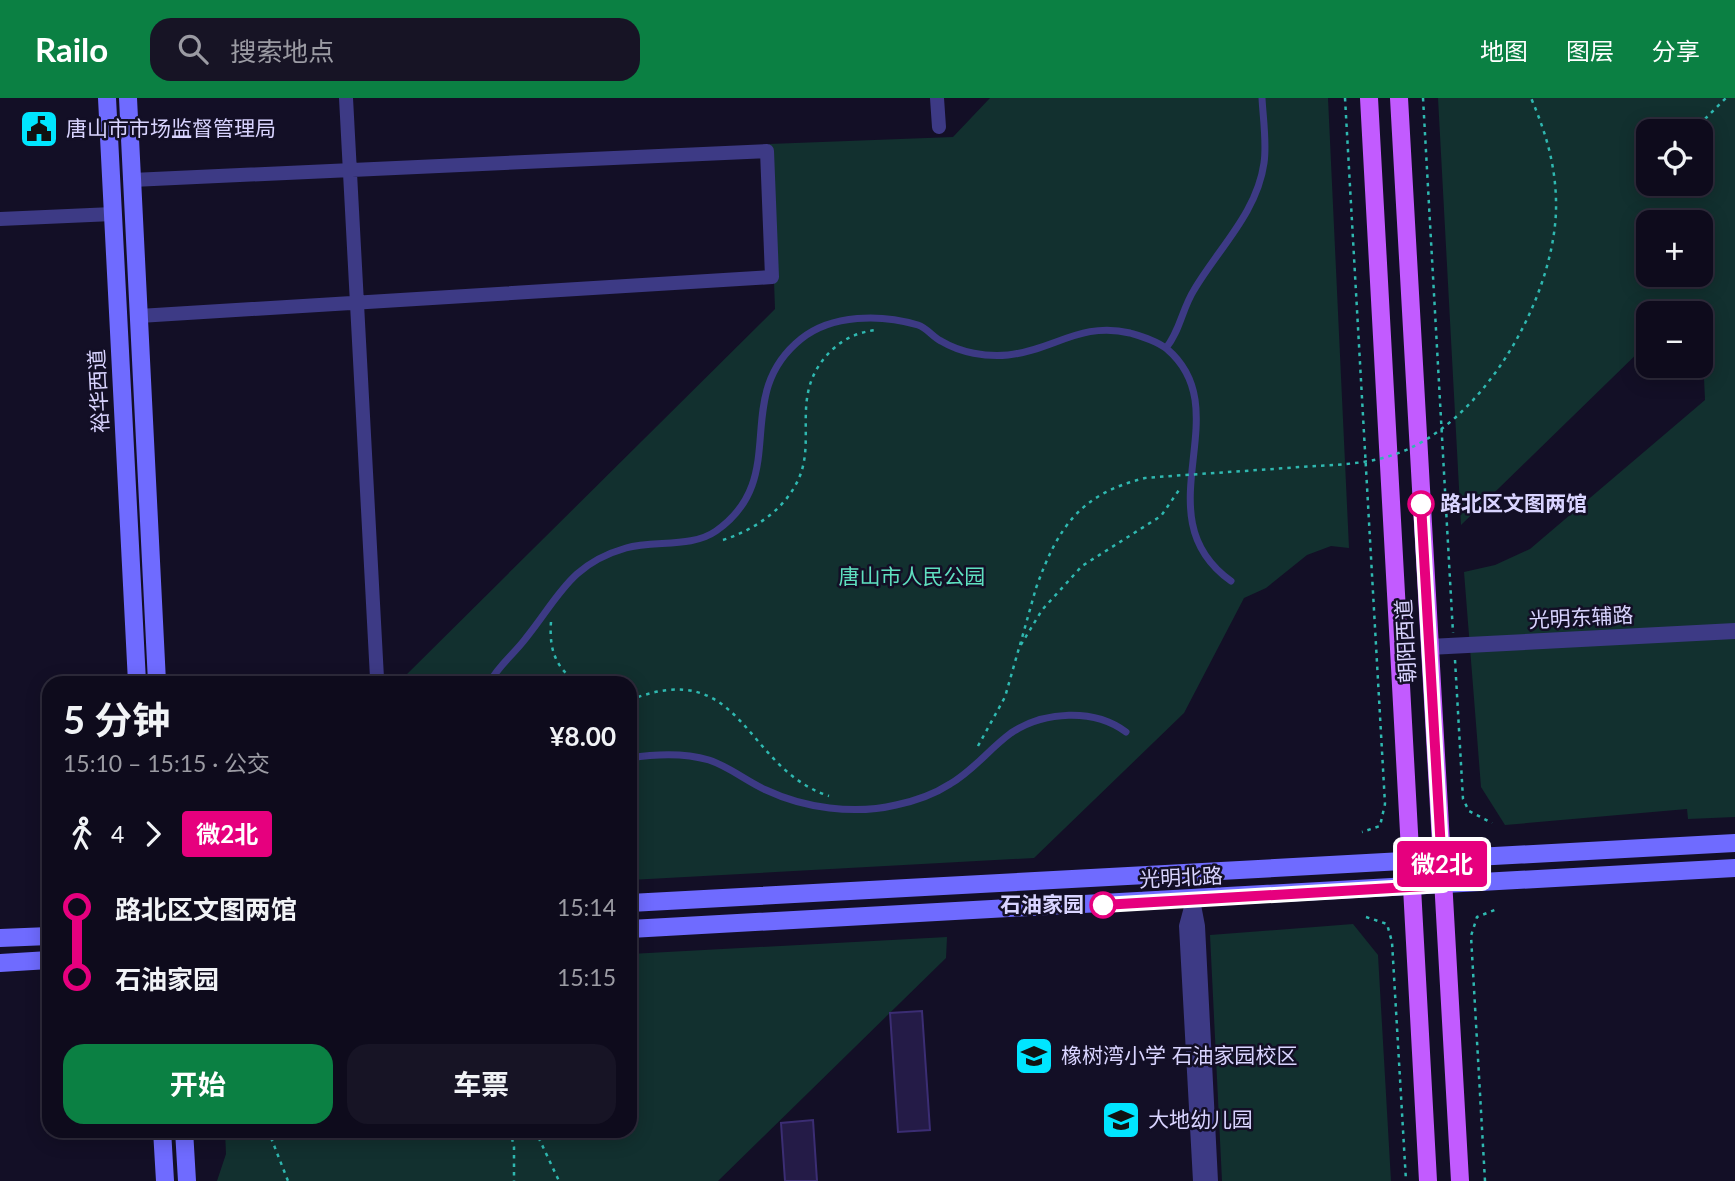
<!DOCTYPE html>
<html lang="zh">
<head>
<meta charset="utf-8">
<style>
  body { margin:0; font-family:Lato,"Noto Sans SC",sans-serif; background:#171425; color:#f1f3f6; height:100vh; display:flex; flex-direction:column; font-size:26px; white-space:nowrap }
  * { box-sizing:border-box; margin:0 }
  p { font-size:23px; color:#9b9ba3 }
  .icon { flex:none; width:38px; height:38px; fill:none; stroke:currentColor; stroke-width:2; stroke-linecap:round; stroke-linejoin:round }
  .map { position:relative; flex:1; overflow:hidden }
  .sheet { position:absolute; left:42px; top:578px; width:595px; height:462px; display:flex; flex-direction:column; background:#0e0b1c; border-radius:21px; box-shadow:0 4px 18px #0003,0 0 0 2px #2e2b3b }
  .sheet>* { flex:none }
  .badge { padding:0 14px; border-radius:5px; font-size:24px; line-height:46px }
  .tools { position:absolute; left:1636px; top:21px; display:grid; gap:14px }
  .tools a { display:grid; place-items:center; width:77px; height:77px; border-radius:14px; background:#0e0b1c; box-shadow:0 4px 18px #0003,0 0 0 2px #2e2b3b; font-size:35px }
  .map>.badge { position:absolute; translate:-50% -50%; box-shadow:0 0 0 4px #fff }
  .legs { display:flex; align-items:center; gap:10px; height:77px; padding:0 21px; font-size:23px }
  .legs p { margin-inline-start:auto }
  .headline { display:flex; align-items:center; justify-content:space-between; height:119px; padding:0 21px }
  h1 { font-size:38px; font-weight:700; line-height:52px }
  .action { display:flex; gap:14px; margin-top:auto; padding:14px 21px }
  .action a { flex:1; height:80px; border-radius:21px; background:#0b8043; color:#fff; font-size:28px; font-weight:700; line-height:80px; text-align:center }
  .action a+a { background:#171425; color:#f1f3f6 }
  ul { padding:0 21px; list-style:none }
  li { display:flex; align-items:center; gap:24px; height:70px; font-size:26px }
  li i { display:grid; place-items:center; width:10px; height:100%; margin:0 9px; background:currentColor }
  li i::after { content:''; width:18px; height:18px; margin:-9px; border:5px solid; border-radius:50%; background:#0e0b1c }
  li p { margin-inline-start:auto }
  li:first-child i { background:linear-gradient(#0000 50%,currentColor 0) }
  li:last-child i { background:linear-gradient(currentColor 50%,#0000 0) }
  header { display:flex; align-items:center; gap:42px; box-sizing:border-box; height:98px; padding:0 35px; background:#0b8043; color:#fff }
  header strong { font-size:33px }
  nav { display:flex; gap:38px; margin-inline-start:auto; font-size:24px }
  .search { width:490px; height:63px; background:#171425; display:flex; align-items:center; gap:18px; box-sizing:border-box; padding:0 24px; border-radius:21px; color:#9b9ba3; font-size:26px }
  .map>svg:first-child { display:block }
  .green { fill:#12302f; fill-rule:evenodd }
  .building { fill:#241b47; stroke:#3b2d73; stroke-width:2 }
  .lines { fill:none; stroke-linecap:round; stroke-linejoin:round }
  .path { stroke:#2fb8b0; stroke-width:2.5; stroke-dasharray:3.5 5; stroke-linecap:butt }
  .service { stroke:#3d3a85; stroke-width:7 }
  .minor { stroke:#3d3a85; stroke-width:14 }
  .tertiary { stroke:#3d3a85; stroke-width:16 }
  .secondary { stroke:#6f6bff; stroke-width:18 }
  .primary { stroke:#c25bff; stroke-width:18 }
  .path-bridge { stroke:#2fb8b0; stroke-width:2.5; stroke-dasharray:3.5 5; stroke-linecap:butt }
  .line-1-casing { stroke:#fff; stroke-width:16 }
  .line-1 { stroke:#e6007e; stroke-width:10 }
  .stop-1-dot { fill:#fff; stroke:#e6007e; stroke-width:3.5 }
  .labels { text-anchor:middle; stroke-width:5; stroke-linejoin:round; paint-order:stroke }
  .poi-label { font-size:21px; fill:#d9d4ff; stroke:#130f26; text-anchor:start }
  .street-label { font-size:21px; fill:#d9d4ff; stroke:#130f26 }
  .stop-label { font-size:21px; font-weight:bold; fill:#d9d4ff; stroke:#130f26; text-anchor:start }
  .park-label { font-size:21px; fill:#5fe0c0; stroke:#130f26 }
</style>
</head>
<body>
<header>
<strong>Railo</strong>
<div class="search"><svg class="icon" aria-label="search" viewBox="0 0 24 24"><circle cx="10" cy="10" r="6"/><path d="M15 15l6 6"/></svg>搜索地点</div>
<nav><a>地图</a><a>图层</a><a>分享</a></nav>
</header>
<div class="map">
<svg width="1735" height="1083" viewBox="0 0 1735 1083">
  <rect width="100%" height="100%" fill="#130f26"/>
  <path class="green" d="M990,0H1328L1349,450L1331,448L1307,457L1266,490L1244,500L1184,615L1034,760L630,782V584H399L775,211L769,46L953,39Z
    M1438,0H1735V719L1688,721L1687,711L1505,727L1481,689L1464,474L1495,467L1530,451L1705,302L1701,215H1648V245L1461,427ZM1648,33H1701V86H1648ZM1648,124H1701V177H1648Z
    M1353,826L1378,857L1391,1083H1222L1210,837Z
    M947,839L946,860L718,1083H217L226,1056L225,1033L630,1032V856Z"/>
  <path class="building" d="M922,913L930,1032L898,1034L890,915Z
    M813,1022L817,1083H785L781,1025Z"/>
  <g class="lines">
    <path class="path" d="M1345,0L1385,706L1380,728L1362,734
      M1423,0L1453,535
      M1693,33L1726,0
      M723,442C751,433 780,415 795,388C821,344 785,296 833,251C845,240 859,234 876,232
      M551,524C549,550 555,570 577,584
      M1020,547L1036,490
      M1455,562L1463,701L1469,713L1492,725
      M630,602C744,557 743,670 829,698
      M978,648L1005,599L1019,550L1042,512L1082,468L1161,418L1179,392
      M1366,819L1387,826L1392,844L1406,1083
      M268,1032L288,1083
      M510,1032L514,1049V1083
      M535,1032L559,1083
      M1485,1083L1471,838L1477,819L1497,811"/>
    <path class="service" d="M1166,250C1180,233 1182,211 1194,192C1218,151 1257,115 1264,65C1267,45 1263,20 1262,0
      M490,584C498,568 515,555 526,540C559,499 570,466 626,450C654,442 692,450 716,433C793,379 729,299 801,241C832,216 881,216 918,227C927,230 933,239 941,243C961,255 986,259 1008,257C1054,252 1081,223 1130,235C1143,239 1157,243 1167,251C1241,314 1140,418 1231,483
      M630,660C655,656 685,655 709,662C730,669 746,683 766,692C804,710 854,717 896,707C915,703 933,697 950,686C973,673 989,651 1011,635C1044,613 1094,610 1126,634"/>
    <path class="minor" d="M346,0L377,580
      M937,0L939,29
      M132,82L767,53L772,179L139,218
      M0,121L113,116
      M1193,802L1186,828L1200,1083
      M1194,807L1198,828L1211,1083"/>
    <path class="tertiary" d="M1429,549L1735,533"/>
    <path class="secondary" d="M107,0L137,584
      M128,0L157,584
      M630,805L1735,745
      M630,831L1735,770
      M0,840L49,838
      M0,865L49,862
      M162,1032L165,1083
      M184,1032L187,1083"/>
    <path class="primary" d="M1369,0L1428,1083
      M1399,0L1460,1083"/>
    <path class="path-bridge" d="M1036,490C1058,429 1080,396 1145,380C1196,376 1248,373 1299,369C1330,367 1363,367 1393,357C1482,328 1553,203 1556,113C1557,72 1547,37 1531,0"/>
  </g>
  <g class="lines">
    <defs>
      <path id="line-1" d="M1103,807L1443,787L1421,406"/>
    </defs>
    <use href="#line-1" class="line-1-casing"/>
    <use href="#line-1" class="line-1"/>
  </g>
  <defs>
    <symbol id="civic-square" viewBox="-11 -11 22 22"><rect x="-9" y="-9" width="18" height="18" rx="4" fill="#00e5ff" stroke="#130f26"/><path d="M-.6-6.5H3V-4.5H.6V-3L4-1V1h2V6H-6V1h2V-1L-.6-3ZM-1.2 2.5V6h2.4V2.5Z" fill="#111"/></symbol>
    <symbol id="school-square" viewBox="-11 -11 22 22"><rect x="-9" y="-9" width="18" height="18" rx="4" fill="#00e5ff" stroke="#130f26"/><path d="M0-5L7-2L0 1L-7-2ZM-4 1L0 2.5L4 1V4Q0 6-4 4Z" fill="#111"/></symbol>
  </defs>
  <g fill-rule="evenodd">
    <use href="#civic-square" x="17" y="9" width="44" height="44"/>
    <use href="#school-square" x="1012" y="936" width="44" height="44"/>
    <use href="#school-square" x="1099" y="1000" width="44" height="44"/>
  </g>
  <g class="stop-1-dot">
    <circle cx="1421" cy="406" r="12"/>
    <circle cx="1103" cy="807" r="12"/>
  </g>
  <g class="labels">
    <g class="poi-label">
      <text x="66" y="38">唐山市市场监督管理局</text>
      <text x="1061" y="965">橡树湾小学 石油家园校区</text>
      <text x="1148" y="1029">大地幼儿园</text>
    </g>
    <g class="street-label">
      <text transform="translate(99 293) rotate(-93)" y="7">裕华西道</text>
      <text transform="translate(1581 520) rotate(-3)" y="7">光明东辅路</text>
      <text transform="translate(1406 543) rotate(-93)" y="7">朝阳西道</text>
      <text transform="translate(1181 780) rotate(-3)" y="7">光明北路</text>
    </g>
    <g class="stop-label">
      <text x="1440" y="413">路北区文图两馆</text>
      <text x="1084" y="814" text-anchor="end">石油家园</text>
    </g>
    <g class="park-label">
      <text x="912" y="486">唐山市人民公园</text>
    </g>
  </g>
</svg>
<div class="tools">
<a><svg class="icon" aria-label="locate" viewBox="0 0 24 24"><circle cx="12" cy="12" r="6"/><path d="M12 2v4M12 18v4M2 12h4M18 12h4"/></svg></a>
<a>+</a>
<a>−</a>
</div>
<b class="badge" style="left:1442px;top:766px;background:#e6007e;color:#fff">微2北</b>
<section class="sheet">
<div class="headline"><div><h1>5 分钟</h1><p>15:10 – 15:15 · 公交</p></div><b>¥8.00</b></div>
<div class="legs"><svg class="icon" aria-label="walk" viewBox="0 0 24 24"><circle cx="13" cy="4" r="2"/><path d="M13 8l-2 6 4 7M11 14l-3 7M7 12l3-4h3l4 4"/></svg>4<svg class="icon" aria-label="forward" viewBox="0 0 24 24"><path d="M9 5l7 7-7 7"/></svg><b class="badge" style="background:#e6007e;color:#fff">微2北</b></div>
<ul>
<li><i style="color:#e6007e"></i><b>路北区文图两馆</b><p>15:14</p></li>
<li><i style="color:#e6007e"></i><b>石油家园</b><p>15:15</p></li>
</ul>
<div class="action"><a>开始</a><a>车票</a></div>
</section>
</div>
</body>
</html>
